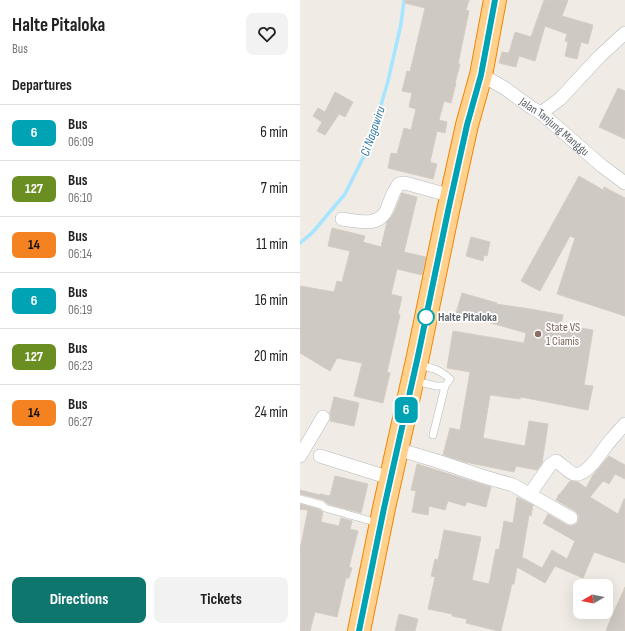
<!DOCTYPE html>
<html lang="en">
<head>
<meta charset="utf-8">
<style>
  body { margin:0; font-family:"Sofia Sans Condensed",sans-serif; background:#f2f2f2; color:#222; height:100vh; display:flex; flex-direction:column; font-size:15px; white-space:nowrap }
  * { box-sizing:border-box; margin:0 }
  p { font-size:13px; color:#767676 }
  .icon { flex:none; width:22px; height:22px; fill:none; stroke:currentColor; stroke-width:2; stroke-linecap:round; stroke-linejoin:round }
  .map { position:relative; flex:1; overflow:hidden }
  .panel { display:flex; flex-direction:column; background:#fff; width:300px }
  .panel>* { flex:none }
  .badge { padding:0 8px; border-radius:6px; font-size:14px; line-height:26px }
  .needle { width:26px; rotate:260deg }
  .tools { position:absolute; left:273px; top:579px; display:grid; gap:8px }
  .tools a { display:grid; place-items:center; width:40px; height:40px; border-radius:8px; background:#fff; box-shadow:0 4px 16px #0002; font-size:20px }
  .map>.badge { position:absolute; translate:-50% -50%; box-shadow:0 0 0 2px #fff }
  h2 { padding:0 12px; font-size:15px; line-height:36px }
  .round { display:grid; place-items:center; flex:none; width:42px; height:42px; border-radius:8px; background:#f2f2f2 }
  .overview { display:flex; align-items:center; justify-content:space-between; height:68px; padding:0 12px }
  h1 { font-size:19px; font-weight:700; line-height:30px }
  .primary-button { display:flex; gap:8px; margin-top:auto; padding:8px 12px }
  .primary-button a { flex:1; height:46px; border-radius:8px; background:#0f766e; color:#fff; font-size:16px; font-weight:700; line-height:46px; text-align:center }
  .primary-button a+a { background:#f2f2f2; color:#222 }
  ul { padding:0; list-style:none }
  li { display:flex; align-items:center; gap:12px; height:56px; padding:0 12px; border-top:1px solid #e0e0e0 }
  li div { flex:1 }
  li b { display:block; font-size:15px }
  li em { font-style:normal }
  li .badge { min-width:44px; font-weight:700; text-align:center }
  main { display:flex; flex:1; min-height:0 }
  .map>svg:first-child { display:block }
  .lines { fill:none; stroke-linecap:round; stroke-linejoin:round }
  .stream { stroke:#a6e5ff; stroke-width:3.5 }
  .building { fill:#cec9c3; stroke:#d6cdc2 }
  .lane-casing { stroke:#b5b9bd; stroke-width:8 }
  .street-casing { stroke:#b5b9bd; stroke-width:14 }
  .highway-casing { stroke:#f58400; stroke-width:24 }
  .lane { stroke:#fff; stroke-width:7 }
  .street { stroke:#fff; stroke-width:13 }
  .highway { stroke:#ffd18d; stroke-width:22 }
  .line-casing { stroke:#fff; stroke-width:9 }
  .line { stroke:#00a3b4; stroke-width:6 }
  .stop-dot { fill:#fff; stroke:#00a3b4; stroke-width:2 }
  .education-dot { fill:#8d6e63; stroke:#fff; stroke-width:1.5 }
  .labels { text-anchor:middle; stroke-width:3.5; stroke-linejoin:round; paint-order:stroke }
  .street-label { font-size:12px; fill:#5c6267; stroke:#fff }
  .stop-label { font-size:12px; font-weight:bold; fill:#5c6267; stroke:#fff; text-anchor:start }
  .education-label { font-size:12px; fill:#785e54; stroke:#fff; text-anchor:start }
  .water-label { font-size:13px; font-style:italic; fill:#3078a0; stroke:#fff }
</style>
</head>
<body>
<main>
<section class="panel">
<div class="overview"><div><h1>Halte Pitaloka</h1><p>Bus</p></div><a class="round"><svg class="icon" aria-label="heart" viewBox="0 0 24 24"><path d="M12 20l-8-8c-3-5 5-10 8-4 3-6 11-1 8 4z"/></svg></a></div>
<h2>Departures</h2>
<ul>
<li><span class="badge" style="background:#00a3b4;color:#fff">6</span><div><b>Bus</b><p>06:09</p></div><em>6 min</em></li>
<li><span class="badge" style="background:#6b8e23;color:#fff">127</span><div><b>Bus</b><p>06:10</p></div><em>7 min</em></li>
<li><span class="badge" style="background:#f58220;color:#111">14</span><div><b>Bus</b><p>06:14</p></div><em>11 min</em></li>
<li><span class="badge" style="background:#00a3b4;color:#fff">6</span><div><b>Bus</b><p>06:19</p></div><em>16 min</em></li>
<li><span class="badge" style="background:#6b8e23;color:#fff">127</span><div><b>Bus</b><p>06:23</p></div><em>20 min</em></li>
<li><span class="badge" style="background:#f58220;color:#111">14</span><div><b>Bus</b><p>06:27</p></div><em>24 min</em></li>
</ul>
<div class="primary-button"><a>Directions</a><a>Tickets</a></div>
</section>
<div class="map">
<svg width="325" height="631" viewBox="0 0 325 631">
  <rect width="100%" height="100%" fill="#f0ece5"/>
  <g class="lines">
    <path class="stream" d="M0,243L12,233L45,194L69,146L88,81L101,24L104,0"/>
  </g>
  <path class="building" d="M105,0H169L166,10L169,11L158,64H160L155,83H156L151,103L144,101L139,120L147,122L145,133L137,131L130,162L137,164L133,179L88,168L91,153L97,154L104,128L111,130L116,109L109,107L112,93L102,91L107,71L110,72L125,8L105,3Z
    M244,0H268L262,16L293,25L288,44L281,42L277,59L265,56L268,42L265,41L267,34L245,26L235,61L219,56L216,67L199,63L202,52L209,53L215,32L231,37Z
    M318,88L325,91V139L299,127Z
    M35,92L53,102L45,117L39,114L25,135L17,131L22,122L13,116L18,108L25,112Z
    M279,176L303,190L304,187L325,198V316L257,294L275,238L270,236L240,291L221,281Z
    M102,193L117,197L104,252L126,257L122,275L97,269L91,294L102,297L98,314L100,315L96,333L87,372L90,373L83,403L54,396L62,363L37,358L30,371L0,353V286L34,292L37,281L42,282L50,251L28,246L32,228L65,236L63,242L81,247L87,222L94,213Z
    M171,237L190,242L187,256L184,255L183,261L166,256Z
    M162,293L197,303L196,304L230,309L263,315L261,325L293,330L284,385L293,386L288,410L221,397L220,399L190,395L183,438L225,446L229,421L248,424L242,463L237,470L216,466L214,472L165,462L143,455L150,428L160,430L170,372L147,368L153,331L224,343L226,333L156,313Z
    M34,397L59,403L54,426L30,421L31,417L30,413Z
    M309,456L325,465V479L315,474L309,484L303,481L290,497L318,514L324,499H325V563L294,552L283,578L255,566L245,583L217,567L214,584H212L201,631H198L166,623L167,619L152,616V614L128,609L135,577L131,576L135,559L138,560L144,530L181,537L172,580L189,584L196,549L199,550L204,521L213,523L217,497L233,505L231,516L229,515L222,557L223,558V559L224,558L242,568L252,550L267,559L275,541L243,523L248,514L267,525L271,526L275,525L278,522L279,518L278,514L275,511L256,500L259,494H260L270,481L278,482L286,488L293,475Z
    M117,464L191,487L186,507L167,502L165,506L148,501L145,510L129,506L128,515L112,512L116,491L111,490Z
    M35,476L68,484L61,513L28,504L23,500L0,494V490L20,495V494L30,496Z
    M0,504L19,509L23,512L21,522L39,526L41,518L52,521L50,529L58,531L49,567L52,568L49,578H46L37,617L15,612L10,631H0V549L8,510L0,509Z
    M325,587V631H306L309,623Z
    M99,614L118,619L115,631H95Z"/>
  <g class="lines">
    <defs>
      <path id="lane" d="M115,381L136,386H145L150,379C139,369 133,368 118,365
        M133,435L145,386
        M0,499L22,505L25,508L78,523"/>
      <g id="street">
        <path id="s1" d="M181,75L203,87L232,108L241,113L302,166L325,183"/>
        <path d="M241,113L260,99L299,57L325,33"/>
        <path d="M42,219C58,221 79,228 87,209C91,200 92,192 99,184L105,183L152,196"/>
        <path d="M97,449L137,461L185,477L213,485L271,518"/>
        <path d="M0,456L23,417"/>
        <path d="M20,456L90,478"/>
        <path d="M230,494L250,465L256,461C262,464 268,472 274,474C286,477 300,454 306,446C312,439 318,431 325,424"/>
      </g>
      <path id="highway" d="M59,631L84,508L118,356L148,211L167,125L181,75L195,0"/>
    </defs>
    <use href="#lane" class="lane-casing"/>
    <use href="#street" class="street-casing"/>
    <use href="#highway" class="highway-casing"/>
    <use href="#lane" class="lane"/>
    <use href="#street" class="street"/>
    <use href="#highway" class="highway"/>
  </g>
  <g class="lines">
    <defs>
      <path id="line" d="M59,631L84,508L118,356L148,211L167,125L181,75L195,0"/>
    </defs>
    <use href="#line" class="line-casing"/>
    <use href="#line" class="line"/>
  </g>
  <circle class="stop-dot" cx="126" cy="317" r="8"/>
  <circle class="education-dot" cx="238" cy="334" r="4"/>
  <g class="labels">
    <g class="street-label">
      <text dy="4" stroke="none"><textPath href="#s1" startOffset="90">Jalan Tanjung Manggu</textPath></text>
    </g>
    <g class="stop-label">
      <text x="138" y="321">Halte Pitaloka</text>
    </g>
    <g class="education-label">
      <text x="246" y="331">State VS<tspan x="246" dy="14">1 Ciamis</tspan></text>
    </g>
    <g class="water-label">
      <text transform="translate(72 131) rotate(-71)" y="5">Ci Nagawiru</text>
    </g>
  </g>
</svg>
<div class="tools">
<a><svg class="needle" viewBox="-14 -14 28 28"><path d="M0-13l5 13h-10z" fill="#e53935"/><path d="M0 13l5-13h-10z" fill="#767676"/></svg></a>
</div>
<b class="badge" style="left:106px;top:410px;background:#00a3b4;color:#fff">6</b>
</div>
</main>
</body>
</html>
